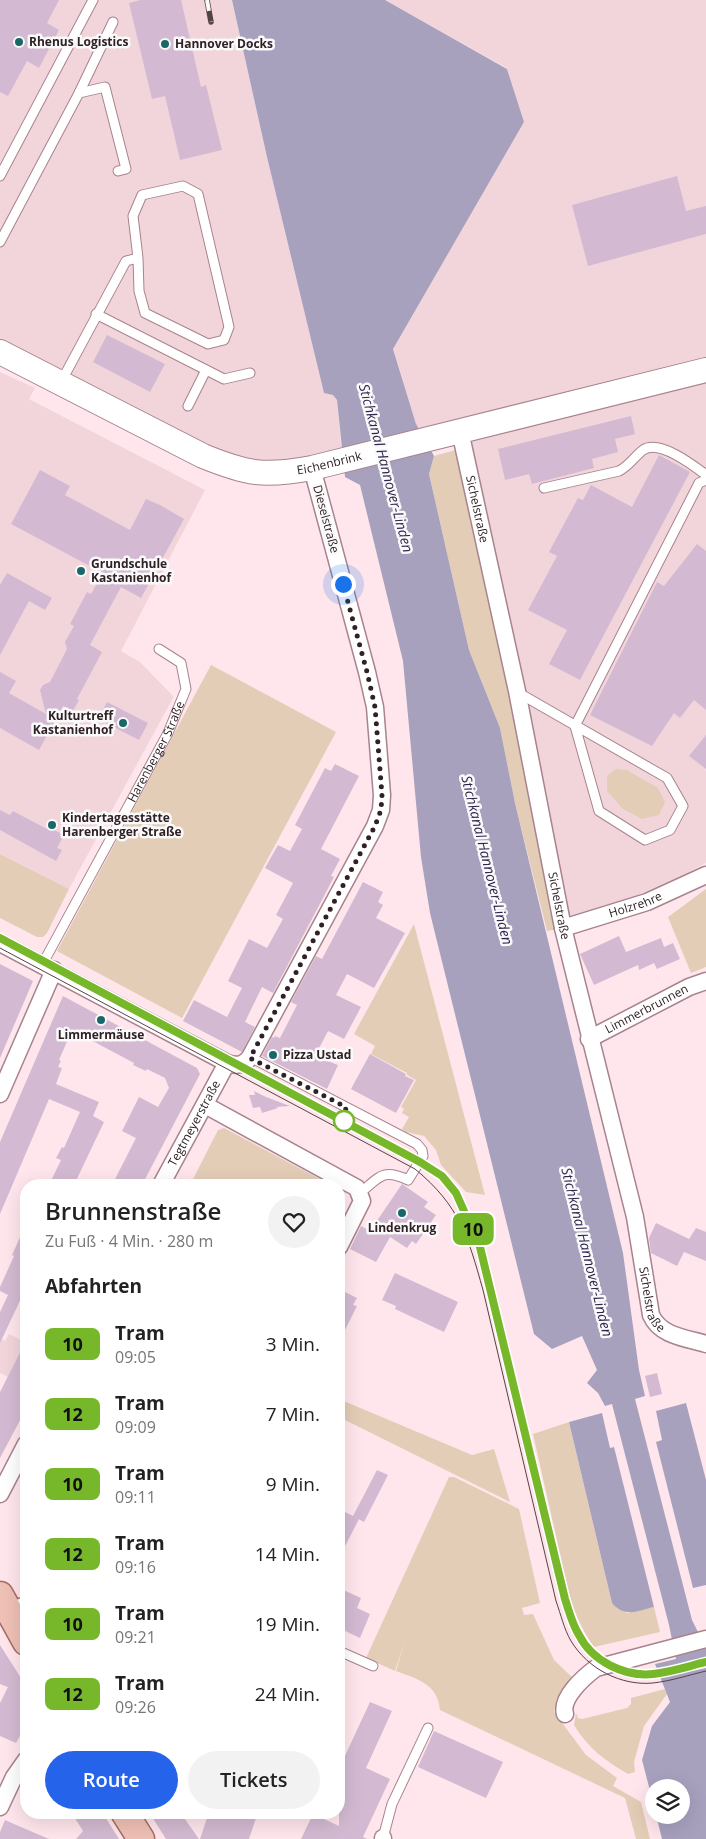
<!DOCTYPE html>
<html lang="de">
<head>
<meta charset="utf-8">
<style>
  body { margin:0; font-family:"Open Sans",sans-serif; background:#f2f2f2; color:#222; height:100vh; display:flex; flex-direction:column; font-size:19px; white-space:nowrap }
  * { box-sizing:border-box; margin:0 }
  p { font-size:16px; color:#767676 }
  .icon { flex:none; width:28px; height:28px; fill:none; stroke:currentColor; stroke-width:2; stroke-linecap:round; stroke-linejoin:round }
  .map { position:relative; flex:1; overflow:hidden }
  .drawer { position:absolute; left:20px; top:1179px; width:325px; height:640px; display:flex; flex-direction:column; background:#fff; border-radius:20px; box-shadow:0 5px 20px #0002 }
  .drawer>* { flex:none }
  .badge { padding:0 10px; border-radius:8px; font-size:18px; line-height:32px }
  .buttons { position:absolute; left:645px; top:1779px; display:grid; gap:10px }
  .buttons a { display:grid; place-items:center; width:45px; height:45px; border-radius:50%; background:#fff; box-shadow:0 5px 20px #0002; font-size:25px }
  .you { position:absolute; width:25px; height:25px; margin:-12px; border:4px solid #fff; border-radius:50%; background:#1a73e8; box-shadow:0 0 0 8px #1a73e833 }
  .map>.badge { position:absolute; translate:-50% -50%; box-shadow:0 0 0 2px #fff }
  h2 { padding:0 25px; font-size:19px; line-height:45px }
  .round { display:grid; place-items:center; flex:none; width:52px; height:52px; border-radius:26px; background:#f2f2f2 }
  .head { display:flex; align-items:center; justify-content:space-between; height:85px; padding:0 25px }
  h1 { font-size:24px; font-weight:600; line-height:38px }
  .primary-button { display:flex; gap:10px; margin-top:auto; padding:10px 25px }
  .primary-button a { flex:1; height:58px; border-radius:30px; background:#2563eb; color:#fff; font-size:20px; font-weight:600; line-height:58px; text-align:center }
  .primary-button a+a { background:#f2f2f2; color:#222 }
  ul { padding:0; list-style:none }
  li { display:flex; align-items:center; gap:15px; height:70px; padding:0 25px }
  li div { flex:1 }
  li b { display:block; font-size:19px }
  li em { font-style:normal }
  li .badge { min-width:55px; font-weight:700; text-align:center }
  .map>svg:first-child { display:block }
  .built { fill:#f2d5db }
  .green { fill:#e3cdb7 }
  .water { fill:#a7a1be }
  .building { fill:#d3bad2 }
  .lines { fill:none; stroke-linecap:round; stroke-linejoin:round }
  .lane-casing { stroke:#a8838d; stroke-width:11 }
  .street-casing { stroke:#a8838d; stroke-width:19 }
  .secondary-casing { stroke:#a8838d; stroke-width:26 }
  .primary-casing { stroke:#a56d63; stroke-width:29 }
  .lane { stroke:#fff; stroke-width:9 }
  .street { stroke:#fff; stroke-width:16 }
  .secondary { stroke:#fff; stroke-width:24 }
  .primary { stroke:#efc0b5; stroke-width:26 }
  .tram { stroke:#534347; stroke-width:1 }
  .rail-casing { stroke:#534347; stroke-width:5.5 }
  .rail { stroke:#fafafa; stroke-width:4; stroke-dasharray:11; stroke-linecap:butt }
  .line-casing { stroke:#fff; stroke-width:11 }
  .line { stroke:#76b82a; stroke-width:8 }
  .walk { stroke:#2f2125; stroke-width:5; stroke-dasharray:0 9 }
  .poi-dot { fill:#196769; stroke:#fafafa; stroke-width:2 }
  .stop-dot { fill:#fff; stroke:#76b82a; stroke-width:2.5 }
  .labels { text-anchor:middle; stroke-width:5; stroke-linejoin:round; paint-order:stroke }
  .poi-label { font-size:12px; font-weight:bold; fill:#2f2125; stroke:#fafafa; text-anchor:start }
  .street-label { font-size:12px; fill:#2f2125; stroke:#fafafa }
  .water-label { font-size:14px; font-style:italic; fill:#31254e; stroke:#fafafa }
</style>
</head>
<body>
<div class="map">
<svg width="706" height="1839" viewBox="0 0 706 1839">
  <rect width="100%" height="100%" fill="#ffe6ec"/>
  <path class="built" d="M0,0H232L267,157L324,393L333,395L337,400L341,445L416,424L393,348L524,122L507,68L385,0H706V863L685,874L563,928L460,432L267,474L0,352Z
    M0,372L35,388L29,399L205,490L121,651L140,662L173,696V698L69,889L0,854Z
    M9,1334L26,1343V1380L15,1374L12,1379L0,1373V1338L5,1341Z"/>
  <path class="green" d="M463,448L563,928L547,931L515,803L500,728L469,650L429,474L434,456Z
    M211,665L336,732L182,1018L57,951Z
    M616,769L627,770L658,788L665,802L659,815L642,819L623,809L607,791V776Z
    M0,854L69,889L47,933L43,937H37L0,918Z
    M706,889V967L691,973L668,917Z
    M414,924L485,1195L466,1192L441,1165L436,1150L424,1136L406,1132L402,1129L409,1117L402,1113L404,1109L401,1107L416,1080L407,1075V1073L371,1054L375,1046L354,1034Z
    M224,1128L331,1185H190L218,1130Z
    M339,1399L472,1455L494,1449L510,1502L339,1417Z
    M569,1422L612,1603L627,1613L654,1607L660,1632L594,1647C583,1631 576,1616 570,1598L533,1434Z
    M449,1477H454L519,1509L540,1603L522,1608L524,1615L533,1614L554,1660L573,1678L556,1700L554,1712L586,1755L617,1778L613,1786L641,1802L650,1839H636L625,1798L440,1710C438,1684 417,1679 396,1671L405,1641L395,1671L366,1658Z
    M665,1689L667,1694L644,1726L634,1762L635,1772L628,1774C605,1761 587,1747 574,1725L576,1713L578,1718L582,1719L627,1708L631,1704V1698Z"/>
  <path class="water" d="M232,0H385L507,69L524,122L393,349L416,424L434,456L429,474L469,650L500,728L515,803L623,1253L639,1370L645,1396L635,1399L692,1620L706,1648V1839H662L656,1815H681V1788H654V1806L642,1760L652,1726L670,1702L655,1664L676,1659L669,1625L612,1404L605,1406L598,1393L587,1383L597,1370L582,1336L552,1349L534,1334L430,913L421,857L403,661L360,485L345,477L337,400L333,395L324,393L267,157Z
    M686,1403L706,1480V1585L693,1588L656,1442L662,1440L656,1411Z
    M602,1413L610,1448L614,1447L654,1607C637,1611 625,1618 612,1603L569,1422Z"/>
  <path class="building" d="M0,0H59L47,23L59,30L39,68L27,61L8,96L0,92Z
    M140,0H181L201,87L206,85L222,150L180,160L165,96L152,99L129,3Z
    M677,176L686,211L706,206V234L588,266L572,205Z
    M107,335L165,364L150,392L93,362Z
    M631,416L635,434L615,439L618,452L592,459L594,468L532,484L529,474L505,480L498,449Z
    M659,455L690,472L580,680L549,664L567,630L528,610L557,556L549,552L578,498L583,500L591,485L632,507Z
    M40,470L70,486L65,495L130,530L146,499L160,505L184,519L141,598L121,587L90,645L102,652L77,699L79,700L73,711L63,706L39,750L0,728V672L16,681L9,693L46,714L40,690L43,685L50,682L67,649L65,642L74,626L70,624L87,592L91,594L103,573L11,524Z
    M697,544L706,551V710L694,700L680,718L674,713L652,746L590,715L657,582L664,586Z
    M7,573L52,598L45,610L29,601L0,655V585Z
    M107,702L148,723L139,740L98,719Z
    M706,735V769L689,756Z
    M335,764L359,776L321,849L340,859L331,876L334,877L273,993L262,987L245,1022L255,1027L242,1052L183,1021L194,1000L227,1017L242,988L228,981L249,939L267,948L283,919L276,915L293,883L265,868L278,845L290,851L302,829L295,825L325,768L331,771Z
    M0,810L10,815L13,811L47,829L48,827L64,835L57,848L62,850L56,861L0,830Z
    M363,882L383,892L378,902L383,905L376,918L405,933L374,988L347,974L336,995L361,1007L344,1039L328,1031L315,1056L338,1065L327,1089L262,1056L272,1037L274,1038L275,1036L280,1038L297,1005L291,1002L316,956L322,959Z
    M619,936L626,952L661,938L664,947L673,943L680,959L657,969L654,963L639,970L638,965L594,985L580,954Z
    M0,964L33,981L0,1058Z
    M63,996L197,1068L200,1074L142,1185H112L136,1138L122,1131L139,1097L158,1107L169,1088L165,1078L147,1069L146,1071L133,1065L134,1063L72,1030L59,1060L61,1061L58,1067L62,1068L56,1084L99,1102L93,1116L104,1122L74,1185H49L61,1160L56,1158L62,1147L64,1148L80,1112L49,1099L0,1214V1142Z
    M370,1054L406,1074L405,1076L414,1080L396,1113L351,1089Z
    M254,1091L266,1097L290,1106L276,1107L278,1108L262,1113L260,1107L253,1108L249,1095H255Z
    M402,1184L428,1202L424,1207L436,1215L416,1244L412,1241L407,1248L390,1237L376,1262L350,1249L361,1226L370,1231Z
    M656,1223L689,1239L696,1228L706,1232V1261L684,1252L677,1266L651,1253L649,1238Z
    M26,1224V1288L0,1343V1312L8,1295L0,1291V1287L14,1256L12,1255Z
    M395,1273L458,1302L444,1332L395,1309L396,1306L382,1300Z
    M339,1289L357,1298L353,1305L357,1306L339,1342Z
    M26,1341V1409L0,1458V1392Z
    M657,1373L662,1394L650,1397L645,1376Z
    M377,1470L388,1475L364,1522L353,1516Z
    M339,1509L359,1519L339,1558Z
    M339,1588L361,1598L357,1608L370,1614L360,1638L339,1628Z
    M0,1645L26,1686V1725L16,1743L0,1736V1703L8,1687L0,1684Z
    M370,1702L392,1711L366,1768L390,1779L363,1837L367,1839H301L313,1814L339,1826V1756L344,1758Z
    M434,1731L503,1762L486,1798L418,1767Z
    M71,1812H102L119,1839H76L83,1831Z
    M149,1812H180L199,1839H166Z
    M209,1812H258L249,1839H200Z
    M5,1820L14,1824L49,1839H0V1832Z"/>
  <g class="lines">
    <defs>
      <g id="lane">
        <path d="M79,93L105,87L126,169L118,171"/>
        <path d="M0,176L93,0"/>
        <path d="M0,242L79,93L113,22"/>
        <path d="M96,314L224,379L250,373"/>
        <path d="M61,382L126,261L138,258L133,216L142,195L183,186L198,194L229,327L224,340L208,344L145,313L139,291L138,258"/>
        <path d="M188,406L206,370"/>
        <path d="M544,488L619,471C629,466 634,457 643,450C659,439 693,465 706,475"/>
        <path d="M517,692L667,778L683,806L670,830L645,840L599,811L575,726L699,483L706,480"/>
        <path id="s1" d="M42,965L168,733L186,689L181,663L159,649"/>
        <path d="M250,1057L417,1144L422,1150L423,1156L408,1180C382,1168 380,1177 360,1193"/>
        <path d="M339,1651L373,1666"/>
        <path d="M383,1838L392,1804L428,1728"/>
      </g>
      <g id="street">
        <path id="s2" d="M460,431L517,691L563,928L635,1217L651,1315C660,1336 686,1338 706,1344"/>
        <path id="s3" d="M563,928L647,902L706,875"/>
        <path d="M0,943L227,1063C236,1066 244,1066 250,1057L375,826L381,810L382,795L375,707L367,672L312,468"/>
        <path id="s4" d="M589,1039L689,987L706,981"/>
        <path d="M0,1094L54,970"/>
        <path d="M205,1105L357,1188L362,1201L339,1247"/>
        <path id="s5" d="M161,1185L227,1063"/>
        <path d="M0,1494L26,1444"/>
        <path d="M9,1611L26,1605"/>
        <path d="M565,1714C560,1698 584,1677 596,1668L706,1639"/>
        <path d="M0,1807L14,1777L26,1760"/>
        <path d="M383,1839V1838"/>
      </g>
      <g id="secondary">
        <path id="s6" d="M0,352L203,456C247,474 264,477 312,468L706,370"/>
      </g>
      <path id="primary" d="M0,1595L26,1642
        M124,1812L141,1839"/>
    </defs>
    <use href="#lane" class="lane-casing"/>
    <use href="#street" class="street-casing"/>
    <use href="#secondary" class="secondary-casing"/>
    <use href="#primary" class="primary-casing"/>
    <use href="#lane" class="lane"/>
    <use href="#street" class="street"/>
    <use href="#secondary" class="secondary"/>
    <use href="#primary" class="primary"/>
    <path class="tram" d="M0,938L420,1162L442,1176L456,1193L480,1247L565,1599C569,1611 573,1624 579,1635C592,1661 624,1677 653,1674C671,1672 689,1666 706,1662
      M0,948L415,1169C460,1206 468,1237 483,1290L556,1601C561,1615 564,1629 571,1641C588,1669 621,1686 653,1683C671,1681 689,1675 706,1671"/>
    <defs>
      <path id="rail" d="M207,0L211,22"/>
    </defs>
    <use href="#rail" class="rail-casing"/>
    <use href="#rail" class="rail"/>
  </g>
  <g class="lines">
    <defs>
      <path id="line" d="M0,938L420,1162L442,1176L456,1193L480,1247L565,1599C569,1611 572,1624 579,1635C592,1661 624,1677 653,1674C671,1672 689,1666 706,1662"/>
    </defs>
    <use href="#line" class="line-casing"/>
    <use href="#line" class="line"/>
    <path class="walk" d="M343,584L367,672L375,707L382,795L381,810L375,826L250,1058L346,1107L344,1121"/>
  </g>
  <g class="poi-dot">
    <circle cx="19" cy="42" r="5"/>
    <circle cx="165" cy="44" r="5"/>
    <circle cx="81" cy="571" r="5"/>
    <circle cx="123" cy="723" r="5"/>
    <circle cx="52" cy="825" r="5"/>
    <circle cx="101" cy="1020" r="5"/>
    <circle cx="273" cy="1055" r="5"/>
    <circle cx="402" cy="1213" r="5"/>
  </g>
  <circle class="stop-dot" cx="344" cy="1121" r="10"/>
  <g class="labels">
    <g class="poi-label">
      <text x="29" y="46">Rhenus Logistics</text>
      <text x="175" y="48">Hannover Docks</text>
      <text x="91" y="568">Grundschule<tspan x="91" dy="14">Kastanienhof</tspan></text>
      <text x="113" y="720" text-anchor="end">Kulturtreff<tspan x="113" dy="14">Kastanienhof</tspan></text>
      <text x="62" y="822">Kindertagesstätte<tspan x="62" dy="14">Harenberger Straße</tspan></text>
      <text x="101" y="1039" text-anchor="middle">Limmermäuse</text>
      <text x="283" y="1059">Pizza Ustad</text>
      <text x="402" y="1232" text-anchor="middle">Lindenkrug</text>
    </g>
    <g class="street-label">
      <text dy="4" stroke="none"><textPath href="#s6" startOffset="358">Eichenbrink</textPath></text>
      <text dy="4" stroke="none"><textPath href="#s2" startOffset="80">Sichelstraße</textPath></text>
      <text transform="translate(326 519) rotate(75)" y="4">Dieselstraße</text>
      <text dy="4" stroke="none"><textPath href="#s1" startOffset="242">Harenberger Straße</textPath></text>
      <text dy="4" stroke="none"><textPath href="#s3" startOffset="76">Holzrehre</textPath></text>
      <text dy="4" stroke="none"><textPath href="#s2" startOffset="485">Sichelstraße</textPath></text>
      <text dy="4" stroke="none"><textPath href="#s4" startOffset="65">Limmerbrunnen</textPath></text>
      <text dy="4" stroke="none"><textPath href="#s5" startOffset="70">Tegtmeyerstraße</textPath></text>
      <text dy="4" stroke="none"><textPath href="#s2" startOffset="890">Sichelstraße</textPath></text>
    </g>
    <g class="water-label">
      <text transform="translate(386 468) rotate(75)" y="5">Stichkanal Hannover-Linden</text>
      <text transform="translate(487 860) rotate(76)" y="5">Stichkanal Hannover-Linden</text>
      <text transform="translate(587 1252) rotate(76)" y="5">Stichkanal Hannover-Linden</text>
    </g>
  </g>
</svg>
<div class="buttons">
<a><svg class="icon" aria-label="layers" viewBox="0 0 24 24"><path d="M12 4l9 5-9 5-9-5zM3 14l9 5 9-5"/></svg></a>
</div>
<div class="you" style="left:343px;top:584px"></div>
<b class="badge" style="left:473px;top:1229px;background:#76b82a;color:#111">10</b>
<section class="drawer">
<div class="head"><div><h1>Brunnenstraße</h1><p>Zu Fuß · 4 Min. · 280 m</p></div><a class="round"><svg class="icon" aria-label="heart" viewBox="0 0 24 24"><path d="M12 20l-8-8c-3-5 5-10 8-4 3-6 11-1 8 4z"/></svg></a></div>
<h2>Abfahrten</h2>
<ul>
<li><span class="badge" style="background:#76b82a;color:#111">10</span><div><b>Tram</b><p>09:05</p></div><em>3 Min.</em></li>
<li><span class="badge" style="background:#76b82a;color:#111">12</span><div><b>Tram</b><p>09:09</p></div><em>7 Min.</em></li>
<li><span class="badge" style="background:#76b82a;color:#111">10</span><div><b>Tram</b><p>09:11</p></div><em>9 Min.</em></li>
<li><span class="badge" style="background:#76b82a;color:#111">12</span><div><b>Tram</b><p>09:16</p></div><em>14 Min.</em></li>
<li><span class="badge" style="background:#76b82a;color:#111">10</span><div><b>Tram</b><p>09:21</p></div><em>19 Min.</em></li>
<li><span class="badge" style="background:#76b82a;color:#111">12</span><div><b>Tram</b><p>09:26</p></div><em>24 Min.</em></li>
</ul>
<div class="primary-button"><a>Route</a><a>Tickets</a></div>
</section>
</div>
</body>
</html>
